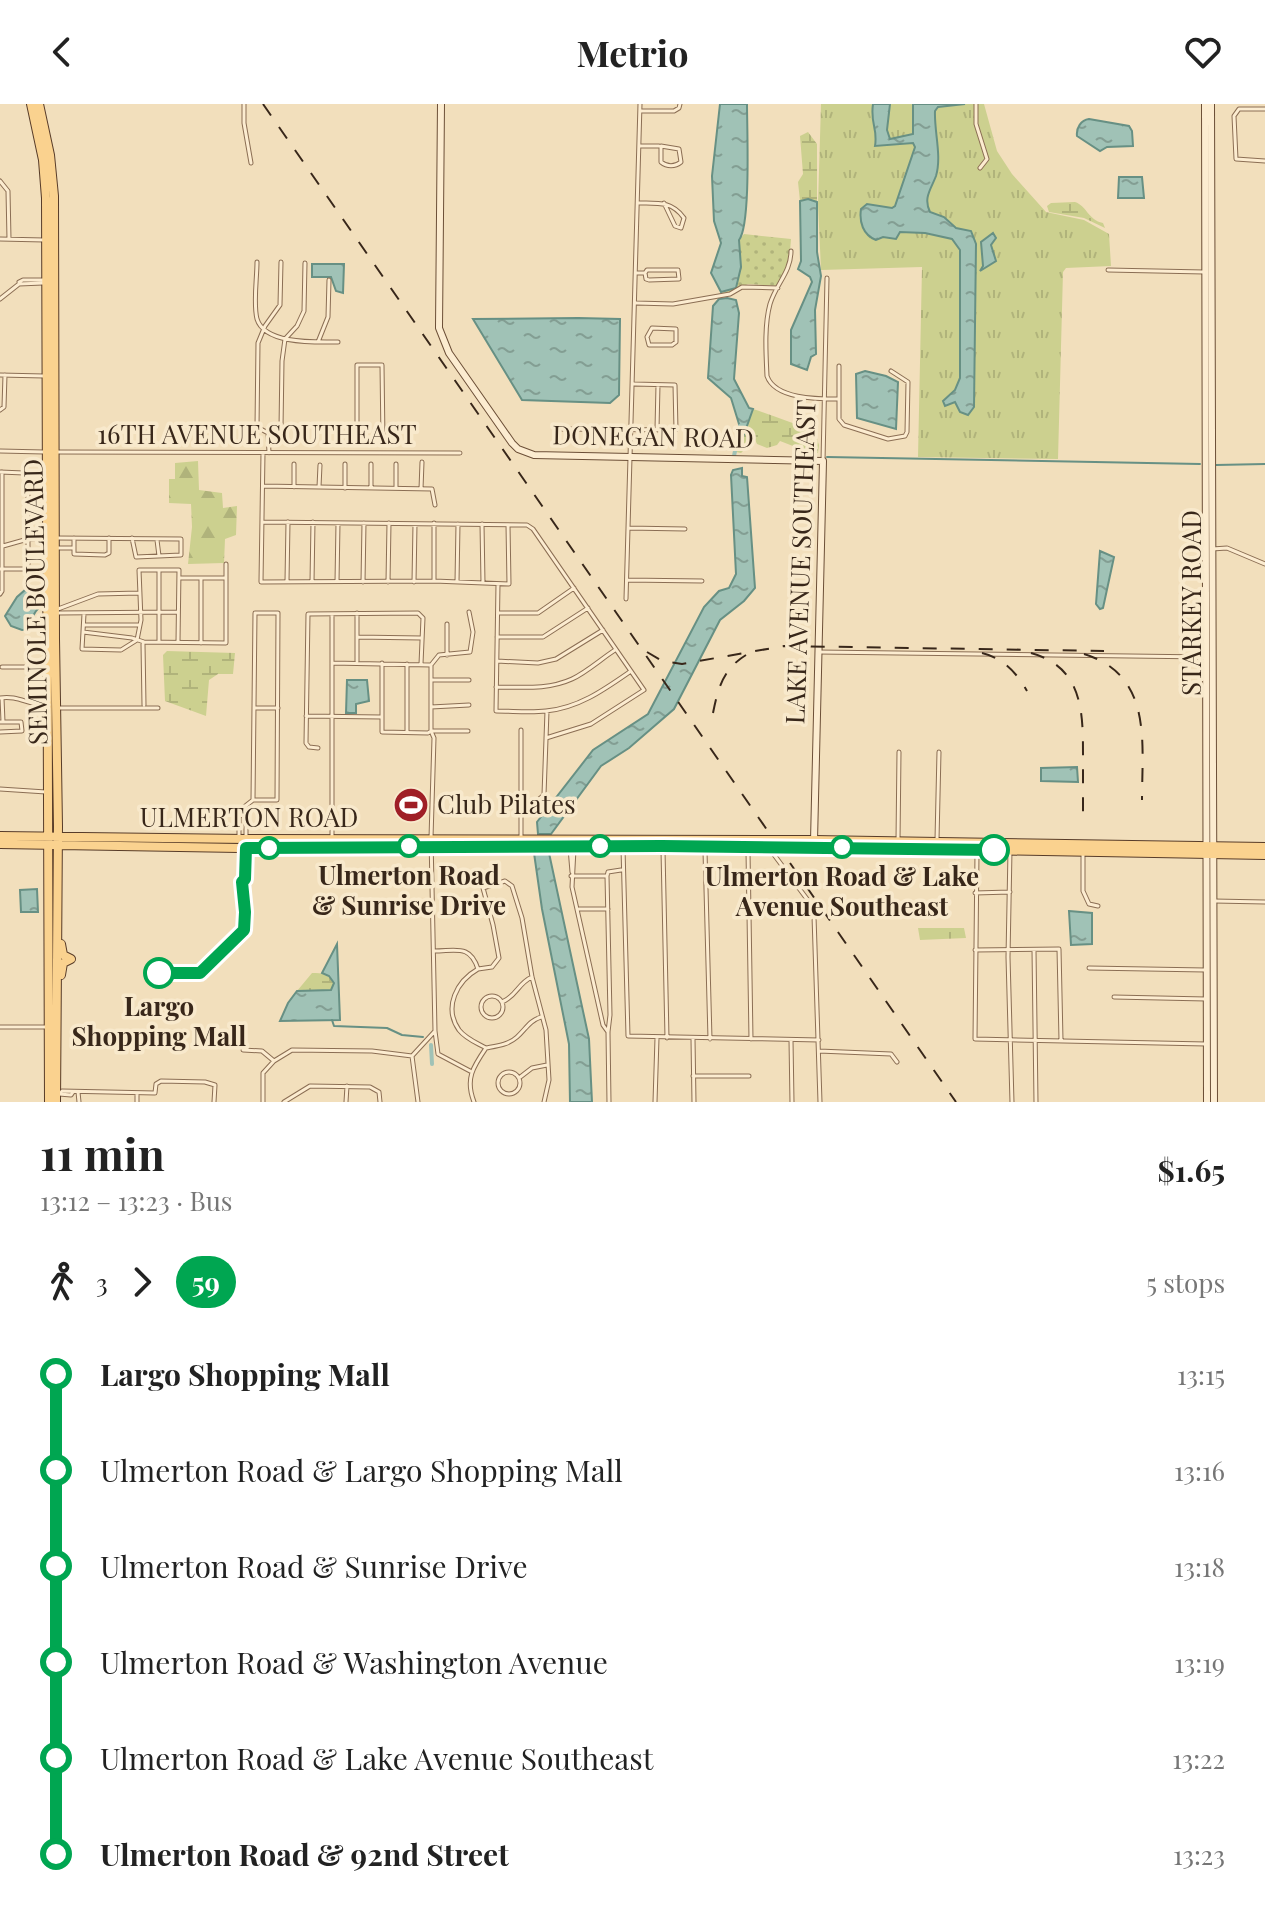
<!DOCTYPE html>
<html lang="en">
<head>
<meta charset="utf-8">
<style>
  body { margin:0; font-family:"Playfair Display",serif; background:#f2f2f2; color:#222; height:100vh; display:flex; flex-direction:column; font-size:30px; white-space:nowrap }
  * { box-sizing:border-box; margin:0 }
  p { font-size:26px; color:#767676 }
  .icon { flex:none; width:44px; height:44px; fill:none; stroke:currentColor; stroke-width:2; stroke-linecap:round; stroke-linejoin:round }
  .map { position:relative; height:998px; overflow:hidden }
  .side { display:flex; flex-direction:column; background:#fff; flex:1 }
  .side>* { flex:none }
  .badge { padding:0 16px; border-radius:26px; font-size:28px; line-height:52px }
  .map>.badge { position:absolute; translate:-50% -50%; box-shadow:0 0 0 4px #fff }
  .legs { display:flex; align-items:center; gap:12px; height:88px; padding:0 40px; font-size:26px }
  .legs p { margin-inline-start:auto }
  .headline { display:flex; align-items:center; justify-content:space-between; height:136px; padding:0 40px }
  h1 { font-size:44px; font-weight:700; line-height:60px }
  ul { padding:0 40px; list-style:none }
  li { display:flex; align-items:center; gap:28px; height:96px; font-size:30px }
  li i { display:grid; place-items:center; width:12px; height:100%; margin:0 10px; background:currentColor }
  li i::after { content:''; width:20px; height:20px; margin:-10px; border:6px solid; border-radius:50%; background:#fff }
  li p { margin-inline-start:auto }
  li:first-child i { background:linear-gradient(#0000 50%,currentColor 0) }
  li:last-child i { background:linear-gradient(currentColor 50%,#0000 0) }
  header { display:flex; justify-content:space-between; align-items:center; height:104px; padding:0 40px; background:#fff; font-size:36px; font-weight:700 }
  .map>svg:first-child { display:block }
  .grass { fill:url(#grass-tufts) }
  .forest { fill:url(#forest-firs) }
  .wetland { fill:url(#wetland-marsh) }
  .park { fill:url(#park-dots) }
  .water { fill:url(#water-ripples); stroke:#679084; stroke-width:2 }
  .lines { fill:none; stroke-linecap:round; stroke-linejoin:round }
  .stream { stroke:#679084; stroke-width:2 }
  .canal { stroke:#a0c2b6; stroke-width:4 }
  .street-casing { stroke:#8b6e54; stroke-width:5 }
  .secondary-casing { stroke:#6c4f37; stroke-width:8 }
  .primary-casing { stroke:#583c29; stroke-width:10 }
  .street { stroke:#fcecd0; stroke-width:3 }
  .secondary { stroke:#fcecd0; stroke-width:6 }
  .primary { stroke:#fad28f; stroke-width:8 }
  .rail { stroke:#38271a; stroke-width:2; stroke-dasharray:14 14; stroke-linecap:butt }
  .line-1-casing { stroke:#fff; stroke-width:18 }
  .line-1 { stroke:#00a651; stroke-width:12 }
  .stop-1-dot { fill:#fff; stroke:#00a651; stroke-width:4 }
  .labels { text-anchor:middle; stroke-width:7; stroke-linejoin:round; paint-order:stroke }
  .street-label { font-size:26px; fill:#38271a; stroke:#f8e9cc }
  .poi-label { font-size:26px; fill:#38271a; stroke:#f8e9cc; text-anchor:start }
  .stop-label { font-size:26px; font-weight:bold; fill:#38271a; stroke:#f8e9cc }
</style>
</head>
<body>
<header><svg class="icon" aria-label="back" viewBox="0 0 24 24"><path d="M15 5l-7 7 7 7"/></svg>Metrio<svg class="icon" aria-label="heart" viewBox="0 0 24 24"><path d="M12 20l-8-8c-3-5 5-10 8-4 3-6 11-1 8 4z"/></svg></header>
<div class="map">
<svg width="1265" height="998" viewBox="0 0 1265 998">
  <defs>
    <pattern id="grass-tufts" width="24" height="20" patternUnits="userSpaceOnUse" patternTransform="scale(2)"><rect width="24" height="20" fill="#ccd08f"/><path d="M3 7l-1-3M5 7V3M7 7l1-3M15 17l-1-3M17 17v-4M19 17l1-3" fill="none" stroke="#b0b37b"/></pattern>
    <pattern id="forest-firs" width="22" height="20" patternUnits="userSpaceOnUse" patternTransform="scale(2)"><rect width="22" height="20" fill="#ccd08f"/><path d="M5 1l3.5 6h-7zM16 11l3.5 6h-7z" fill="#b0b37b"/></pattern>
    <pattern id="wetland-marsh" width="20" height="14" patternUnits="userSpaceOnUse" patternTransform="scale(2)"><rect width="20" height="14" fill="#ccd08f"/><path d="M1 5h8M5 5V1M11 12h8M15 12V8" fill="none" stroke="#b0b37b"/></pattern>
    <pattern id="park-dots" width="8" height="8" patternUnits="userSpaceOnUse" patternTransform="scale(2)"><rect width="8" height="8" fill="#ccd08f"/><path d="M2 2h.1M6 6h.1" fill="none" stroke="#b0b37b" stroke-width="1.8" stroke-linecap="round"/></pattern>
    <pattern id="water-ripples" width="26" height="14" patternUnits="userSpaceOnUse" patternTransform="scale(2)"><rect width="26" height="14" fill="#a0c2b6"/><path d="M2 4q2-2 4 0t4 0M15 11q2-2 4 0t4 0" fill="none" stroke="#839e93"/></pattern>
  </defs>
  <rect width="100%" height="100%" fill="#f2dfbc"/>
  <path class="grass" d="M821,0H984L997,47L1012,70L1046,108L1084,116L1109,130L1111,162L1066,164L1063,168L1058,355L918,353L922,163L821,166L818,100Z"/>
  <path class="forest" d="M198,357L199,386L222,389L223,404L237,402L236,431L225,435L224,459L188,460L192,423L191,400L169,399V375H175V359Z"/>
  <path class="wetland" d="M808,28L817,40V98L808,95L800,97L798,78L803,70L800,32Z
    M1075,98C1087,102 1088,116 1103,119L1105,124L1084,114L1049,108L1047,102L1051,99Z
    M753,305C775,312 794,320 814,326L819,341L818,349H811L780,337L777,341L767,344L757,340L751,327L749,342L741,349L736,348Z
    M167,547L235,549L233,570H218L209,576L206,612L165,597L163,551Z
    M918,824H964L966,834L920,836Z
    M312,869C323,869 328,870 334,879L331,887H297Z"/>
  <path class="park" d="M744,130L791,135L789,160L778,182L748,180L729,189H721L736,184L741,163L739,136Z"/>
  <path class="water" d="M720,0H747C747,25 751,121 739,136L741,163L736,184L721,188L711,169L721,139L714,117L712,72Z
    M873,0H890L887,26L890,35L913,30V0H965L938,3L935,7C934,27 942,52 936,72C931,85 923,94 930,108L944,113L956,124L971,127L976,140L974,303L968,311L960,308L955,298L945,302L943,297L955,286L960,274V146L952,135L925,129L900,128L896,135L883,133L876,136C863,131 859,118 861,105L867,100L892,104L895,102L915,43L913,39L875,42C878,24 870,20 873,0Z
    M1089,15L1129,22L1132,27L1133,42L1107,43L1100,47L1077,32C1076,24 1081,16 1089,15Z
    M1119,73H1142L1144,94H1118Z
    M808,95L817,98V148L821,172L815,206L816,250L811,253L807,266L791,260V226L812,178L810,173L798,165L801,157L800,97Z
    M993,129L996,134L991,141L996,157L980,167L983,162L981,138Z
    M312,160H344L343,189L336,187L331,173H312Z
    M727,194L736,196L739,209L734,275L749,304L753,305L743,333L731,294L708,274L713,202L719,195Z
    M578,214L620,215L619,291L610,299L522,296L473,215Z
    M865,267L886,272L898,278L896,325L857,314L856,270Z
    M742,364V372L747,373L755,484L744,497L720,516L674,605L629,644L601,662L551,730H538L537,718L593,646L648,610L704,503L719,487L729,484L736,470L731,371L733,366Z
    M1100,447L1114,453L1103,504L1100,505L1096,500Z
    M25,486L34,490L38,497L44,500C34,507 31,512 33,525L22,526L11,522L5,512L17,493Z
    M347,576H367L369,597L356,600V609H346Z
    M1077,663L1078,678L1041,677V664Z
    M534,749H549L589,935L592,998H570L569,940L542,805Z
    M37,785L38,808H21L20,786Z
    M1069,807L1092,809V840L1071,841Z
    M337,840L340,916L280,917L288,899L297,887L331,886L334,879L329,872L322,869Z"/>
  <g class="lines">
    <path class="stream" d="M827,353L1200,360
      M1216,361L1265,360
      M332,916L334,922L387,924L402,931L423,933"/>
    <path class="canal" d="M734,352L740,322
      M431,941L432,960"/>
    <defs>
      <path id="street" d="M244,0V19L251,59
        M976,0V20L987,55L980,64
        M1265,5H1239L1234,12L1236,55L1265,57
        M640,7H674L679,4L680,0
        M639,42H659
        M661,42L679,45L681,58C675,63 667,63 661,58Z
        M0,77L8,87L9,135
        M638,99C658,99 672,97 684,114L681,124L675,122L664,99
        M0,135L44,136
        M791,147C791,168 776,180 770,200C764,222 766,250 767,272C775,295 817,295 838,295
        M257,158C257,175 253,199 257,215C265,241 317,238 338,238
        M1108,166L1204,168
        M636,169H645L647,166H678L679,175L649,176L646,175L645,169
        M19,178L23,176H46
        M0,195L19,180L43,179
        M636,199L673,200L730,190L742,183L778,184
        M652,224L676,225V238L672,241H649L647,233Z
        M318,238L328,213L329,176
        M357,261H382L383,337L357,336Z
        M839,262V315L844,321L888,335L905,332L907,328L908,278L891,267
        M0,271L44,272
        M0,306L4,303L5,271
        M562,325L676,326L675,281L634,280
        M657,325L658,281
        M268,329L257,323L258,239L265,222L280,201L281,158
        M0,347L44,348
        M56,348L460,349
        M263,349L261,478L434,477L509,480L508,421
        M269,349L268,329L281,324L282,257L285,235L297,222L304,207L305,159
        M823,357L827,174
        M371,360V384
        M396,360V384
        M0,368L24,369L28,371V460L24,465H0
        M263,382L432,385L435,401
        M294,383V360
        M319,383L320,361
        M345,384V360
        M421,385L422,358
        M262,418L527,421L533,425L644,586L591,620L546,634
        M482,420L483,479
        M628,424L685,425
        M57,434L181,435V451L136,453L132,434
        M74,434V450L105,451L109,449V434
        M157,436L159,452
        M3,442L28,435L46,434
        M58,444H74
        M1212,445L1227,444L1265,460
        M159,466V538
        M179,474H226
        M434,476V419
        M627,476L702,477
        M287,477L288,418
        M312,478L313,418
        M337,478L338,419
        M363,478L364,419
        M388,478L389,419
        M414,478L415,420
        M457,478L458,420
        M498,480L496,607C513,607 530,609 546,607C579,604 605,585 631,567
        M0,490L2,487V368
        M626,495L640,0
        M58,505L98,490L139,489
        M58,509L178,508
        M255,509H278L277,696H253Z
        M498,509H538L574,484
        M84,510L82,545L121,546L137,536
        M447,520V551
        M84,521H140
        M83,528L132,534L144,538L226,539V460
        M357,533L421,534
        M497,533H543L588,504
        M137,536L141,516L139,466H179L178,538
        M201,539V474
        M143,540L144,601
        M818,548L1206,553
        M357,557V509
        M497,557L538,559L556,555L603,526
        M332,559L431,561
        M382,559V628L428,629L431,627H468
        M431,561L439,551L470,548L473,528L469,508
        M2,563H45
        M431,576H469
        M496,583C522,583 548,586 572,575C587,568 601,555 615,546
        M0,594C18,591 28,601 45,601
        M431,603L469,601
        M57,604H158
        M254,604H278
        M306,612L381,613
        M0,618H3L2,594
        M521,626V734
        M0,628L22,627L21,618H3
        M407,628V560
        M318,644L309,643L306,639L308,510L418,509L423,514L421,560
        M0,685L46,688
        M522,697H537L544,691L547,607
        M241,705L246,718V744
        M239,732V707L253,696
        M332,735V511
        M937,736L939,648
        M898,737L899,648
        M570,744L572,768
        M623,744L628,932L819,936
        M769,744L807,795L814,812L820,998
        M574,745L572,783L603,921L608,928
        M663,746L667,934
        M1010,746L1008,853L1012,998
        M705,747L710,935
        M748,747L751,935
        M977,749L975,935L1206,940
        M1083,751V787L1089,800L1098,802
        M571,772H607L608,768L621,766
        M607,772L610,911L608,928L609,998
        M975,789L1010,788
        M1214,797L1265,798
        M579,805H608
        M975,846L1059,845L1061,936
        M1034,846L1036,998
        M434,847C456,847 470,840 478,865C457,877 443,903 459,926C466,935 477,939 486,944C497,942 508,941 517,933C526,925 529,917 541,913
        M1089,864L1205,866
        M478,865L492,863L499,854L493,821L483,784L505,777L512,782L522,814L532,873L546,926L549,976L544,998
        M481 903a11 11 0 1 1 22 0a11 11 0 1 1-22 0Z
        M1114,893L1206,895
        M502,898C516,893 518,879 532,873
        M0,923H48
        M435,927L438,950L470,967
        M693,935L694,998
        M791,936L792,998
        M243,946L262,947L274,957
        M819,947L891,950L897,958
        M412,952L418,998
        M498 979a11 11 0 1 1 22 0a11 11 0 1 1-22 0Z
        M693,972H749
        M519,974L532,964L547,961
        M78,988L79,998
        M59,990L71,991L73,988
        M60,990L62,987L155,989L156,980L161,977L205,978L215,981L214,998
        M137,998V989
        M263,998V969L274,957L292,946L372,947L412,952L435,927L431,734L434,634L431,627V561
        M284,998L310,982L370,983L379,988L380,998
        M346,998L347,982
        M474,998C465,975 473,963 486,944
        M655,998L657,934"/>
      <path id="secondary" d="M441,0L439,224L449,249L512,339L518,345L534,351L823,357L814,737
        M1205,0L1207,998
        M1211,0L1214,998"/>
      <path id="primary" d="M31,0L43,56L46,94L49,998
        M39,0L50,51L54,92L55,535L58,722L56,998
        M0,732L247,735L814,736L1265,743
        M0,740L239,744L813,743L1265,751
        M61,871L63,859L71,855L63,851L61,840"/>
    </defs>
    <use href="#street" class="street-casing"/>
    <use href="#secondary" class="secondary-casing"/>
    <use href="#primary" class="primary-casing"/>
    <use href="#street" class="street"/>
    <use href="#secondary" class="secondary"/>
    <use href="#primary" class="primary"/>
    <path class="rail" d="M263,0L956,998
      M647,548L662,557L682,560L784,542L1104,547
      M982,549C1003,554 1017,569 1027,587
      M1031,549C1082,563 1083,606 1083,650C1083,673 1083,696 1083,719
      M1084,550C1153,571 1142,639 1142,696
      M713,609C718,584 723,565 746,551"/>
  </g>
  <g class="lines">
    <defs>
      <path id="line-1" d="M159,869H200L244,826L245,808L242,778L245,775L246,744L662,742L994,746"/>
    </defs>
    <use href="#line-1" class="line-1-casing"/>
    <use href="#line-1" class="line-1"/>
  </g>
  <defs>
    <symbol id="stadium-disc" viewBox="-11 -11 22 22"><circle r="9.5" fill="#9f1e26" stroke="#f8e9cc"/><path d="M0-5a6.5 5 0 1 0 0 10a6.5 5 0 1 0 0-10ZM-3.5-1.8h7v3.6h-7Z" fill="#fff"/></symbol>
  </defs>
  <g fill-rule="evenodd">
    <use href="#stadium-disc" x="391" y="681" width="40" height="40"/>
  </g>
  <g class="stop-1-dot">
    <circle cx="409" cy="742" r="10"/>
    <circle cx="600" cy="742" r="10"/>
    <circle cx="842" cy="743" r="10"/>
    <circle cx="269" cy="744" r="10"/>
    <circle cx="994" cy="746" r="14"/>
    <circle cx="159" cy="869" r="14"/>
  </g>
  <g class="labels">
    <g class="street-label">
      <text x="257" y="340">16TH AVENUE SOUTHEAST</text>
      <text transform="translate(653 333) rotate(1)" y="9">DONEGAN ROAD</text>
      <text transform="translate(801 458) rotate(-88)" y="9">LAKE AVENUE SOUTHEAST</text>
      <text transform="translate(36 498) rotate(-91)" y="9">SEMINOLE BOULEVARD</text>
      <text transform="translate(1192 499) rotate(-90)" y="9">STARKEY ROAD</text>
      <text x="249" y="723">ULMERTON ROAD</text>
    </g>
    <g class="poi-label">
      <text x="437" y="710">Club Pilates</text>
    </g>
    <g class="stop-label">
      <text x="409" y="781">Ulmerton Road<tspan x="409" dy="30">&amp; Sunrise Drive</tspan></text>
      <text x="842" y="782">Ulmerton Road &amp; Lake<tspan x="842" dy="30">Avenue Southeast</tspan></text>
      <text x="159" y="912">Largo<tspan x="159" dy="30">Shopping Mall</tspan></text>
    </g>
  </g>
</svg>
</div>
<section class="side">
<div class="headline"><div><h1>11 min</h1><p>13:12 – 13:23 · Bus</p></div><b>$1.65</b></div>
<div class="legs"><svg class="icon" aria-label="walk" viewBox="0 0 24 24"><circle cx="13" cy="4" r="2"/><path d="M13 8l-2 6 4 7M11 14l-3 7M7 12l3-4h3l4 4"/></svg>3<svg class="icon" aria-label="forward" viewBox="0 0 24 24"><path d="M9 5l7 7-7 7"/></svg><b class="badge" style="background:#00a651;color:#fff">59</b><p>5 stops</p></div>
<ul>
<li><i style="color:#00a651"></i><b>Largo Shopping Mall</b><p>13:15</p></li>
<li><i style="color:#00a651"></i><span>Ulmerton Road &amp; Largo Shopping Mall</span><p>13:16</p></li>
<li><i style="color:#00a651"></i><span>Ulmerton Road &amp; Sunrise Drive</span><p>13:18</p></li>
<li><i style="color:#00a651"></i><span>Ulmerton Road &amp; Washington Avenue</span><p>13:19</p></li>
<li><i style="color:#00a651"></i><span>Ulmerton Road &amp; Lake Avenue Southeast</span><p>13:22</p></li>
<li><i style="color:#00a651"></i><b>Ulmerton Road &amp; 92nd Street</b><p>13:23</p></li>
</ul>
</section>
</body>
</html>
